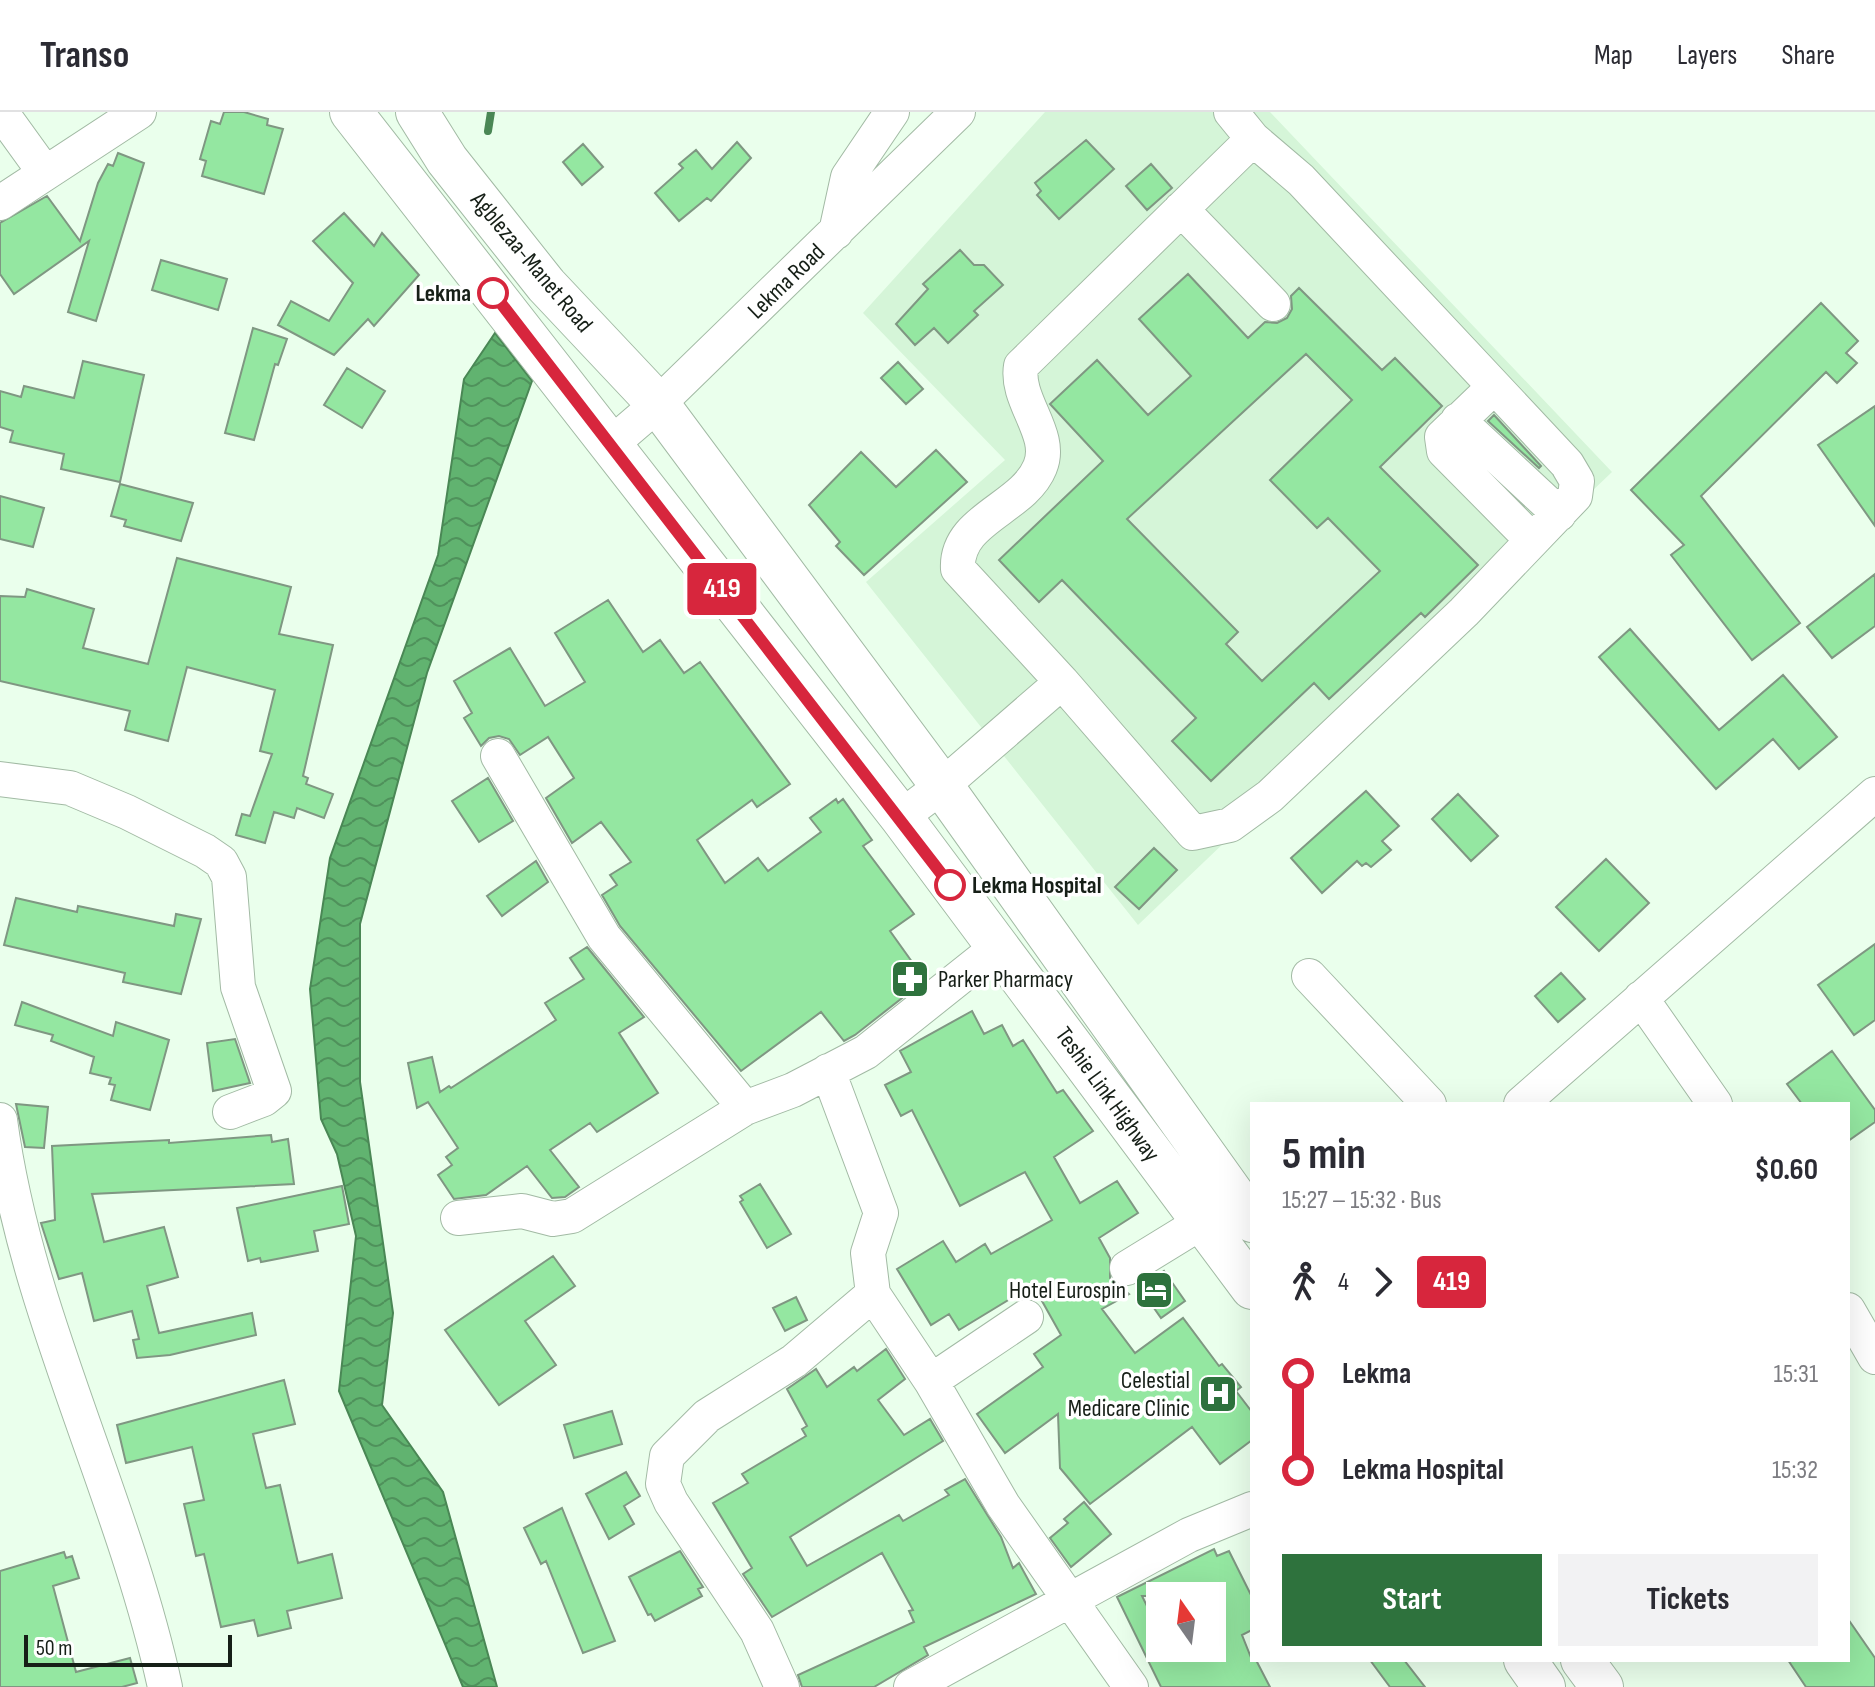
<!DOCTYPE html>
<html lang="en">
<head>
<meta charset="utf-8">
<style>
  body { margin:0; font-family:"Sofia Sans Condensed",sans-serif; background:#f2f2f3; color:#2b2b33; height:100vh; display:flex; flex-direction:column; font-size:30px; white-space:nowrap }
  * { box-sizing:border-box; margin:0 }
  p { font-size:26px; color:#7c7c81 }
  .icon { flex:none; width:44px; height:44px; fill:none; stroke:currentColor; stroke-width:2; stroke-linecap:round; stroke-linejoin:round }
  .map { position:relative; flex:1; overflow:hidden }
  .drawer { position:absolute; left:1250px; top:990px; width:600px; height:560px; display:flex; flex-direction:column; background:#fff; border-radius:0px; box-shadow:0 8px 32px #0002 }
  .drawer>* { flex:none }
  .badge { padding:0 16px; border-radius:6px; font-size:28px; line-height:52px }
  .needle { width:52px; rotate:346deg }
  .tools { position:absolute; left:1146px; top:1470px; display:grid; gap:16px }
  .tools a { display:grid; place-items:center; width:80px; height:80px; border-radius:0px; background:#fff; box-shadow:0 8px 32px #0002; font-size:40px }
  .scale { position:absolute; left:24px; bottom:20px; width:208px; box-sizing:border-box; padding-left:8px; border:4px solid #161f17; border-top:0; font-size:22px; line-height:28px; white-space:nowrap; color:#161f17; -webkit-text-stroke:6px #fff; paint-order:stroke }
  .map>.badge { position:absolute; translate:-50% -50%; box-shadow:0 0 0 4px #fff }
  .legs { display:flex; align-items:center; gap:12px; height:88px; padding:0 32px; font-size:26px }
  .legs p { margin-inline-start:auto }
  .headline { display:flex; align-items:center; justify-content:space-between; height:136px; padding:0 32px }
  h1 { font-size:44px; font-weight:700; line-height:60px }
  .cta { display:flex; gap:16px; margin-top:auto; padding:16px 32px }
  .cta a { flex:1; height:92px; border-radius:0px; background:#2e723d; color:#fff; font-size:32px; font-weight:700; line-height:92px; text-align:center }
  .cta a+a { background:#f2f2f3; color:#2b2b33 }
  ul { padding:0 32px; list-style:none }
  li { display:flex; align-items:center; gap:28px; height:96px; font-size:30px }
  li i { display:grid; place-items:center; width:12px; height:100%; margin:0 10px; background:currentColor }
  li i::after { content:''; width:20px; height:20px; margin:-10px; border:6px solid; border-radius:50%; background:#fff }
  li p { margin-inline-start:auto }
  li:first-child i { background:linear-gradient(#0000 50%,currentColor 0) }
  li:last-child i { background:linear-gradient(currentColor 50%,#0000 0) }
  header { display:flex; align-items:center; gap:48px; box-sizing:border-box; height:112px; padding:0 40px; background:#fff; border-bottom:2px solid #e1e1e2 }
  header strong { font-size:38px }
  nav { display:flex; gap:44px; margin-inline-start:auto; font-size:28px }
  .map>svg:first-child { display:block }
  .built { fill:#d5f5d8 }
  .water { fill:url(#water-waves); stroke:#4a8755; stroke-width:2 }
  .lines { fill:none; stroke-linecap:round; stroke-linejoin:round }
  .stream { stroke:#4a8755; stroke-width:8 }
  .building { fill:#94e7a1; stroke:#7f9782; stroke-width:2; fill-rule:evenodd }
  .minor-casing { stroke:#a2baa4; stroke-width:36 }
  .major-casing { stroke:#a2baa4; stroke-width:44 }
  .minor { stroke:#fff; stroke-width:34 }
  .major { stroke:#fff; stroke-width:42 }
  .line-1-casing { stroke:#fff; stroke-width:18 }
  .line-1 { stroke:#d7263d; stroke-width:12 }
  .stop-1-dot { fill:#fff; stroke:#d7263d; stroke-width:4 }
  .labels { text-anchor:middle; stroke-width:7; stroke-linejoin:round; paint-order:stroke }
  .street-label { font-size:24px; fill:#161f17; stroke:#fff }
  .stop-label { font-size:24px; font-weight:bold; fill:#161f17; stroke:#fff; text-anchor:end }
  .poi-label { font-size:24px; fill:#161f17; stroke:#fff; text-anchor:end }
</style>
</head>
<body>
<header>
<strong>Transo</strong>
<nav><a>Map</a><a>Layers</a><a>Share</a></nav>
</header>
<div class="map">
<svg width="1875" height="1575" viewBox="0 0 1875 1575">
  <defs>
    <pattern id="water-waves" width="16" height="10" patternUnits="userSpaceOnUse" patternTransform="scale(2)"><rect width="16" height="10" fill="#61b370"/><path d="M0 5q4-4 8 0t8 0" fill="none" stroke="#4f915b"/></pattern>
  </defs>
  <rect width="100%" height="100%" fill="#eaffec"/>
  <path class="built" d="M1045,0H1270L1612,360L1138,813L866,470L1005,348L863,201Z"/>
  <path class="water" d="M495,221L532,269L427,561L360,812V970L393,1201L382,1293L443,1380L497,1575H463L339,1279L356,1124L337,1042L321,1007L310,877L330,746L438,443L464,267Z"/>
  <g class="lines">
    <path class="stream" d="M488,19L491,0"/>
  </g>
  <path class="building" d="M224,0H244L268,7L267,13L283,17L264,82L202,64L206,49L200,47L211,9L220,12Z
    M1086,28L1114,57L1059,107L1037,83L1041,79L1035,71Z
    M737,30L751,46L711,89L707,86L679,109L655,81L683,56L679,52L696,38L712,57Z
    M583,32L603,55L582,73L563,50Z
    M118,41L144,51L96,209L68,200L89,129L14,182L0,162V111L47,84L80,129L98,71L108,52L113,54Z
    M1151,52L1172,76L1147,98L1126,74Z
    M344,101L374,134L382,121L419,163L374,214L368,207L334,243L278,213L291,189L329,209L353,171L313,129Z
    M960,138L974,153H984L1003,173L974,199L978,203L948,231L934,216L915,233L896,212L928,177L923,172Z
    M161,148L227,167L218,198L152,178Z
    M1188,162L1248,226L1265,210L1277,211L1287,206L1292,197L1291,184L1299,176L1382,258L1395,246L1442,294L1380,355L1478,453L1425,505L1421,501L1329,587L1314,571L1211,669L1172,629L1196,606L1062,468L1039,490L999,448L1103,349L1050,292L1097,248L1148,303L1191,264L1139,207ZM1306,242L1352,288L1270,368L1317,416L1328,406L1380,459L1262,569L1226,532L1238,520L1127,407Z
    M1821,191L1858,229L1846,241L1857,251L1837,271L1826,260L1701,384L1800,511L1752,548L1671,443L1684,433L1631,378Z
    M253,216L287,227L278,253L275,252L254,328L225,321Z
    M83,249L144,263L120,370L61,357L64,342L10,330L13,319L0,315V279L21,285L24,274L74,286Z
    M898,250L923,277L906,292L881,266Z
    M347,256L385,279L362,316L324,293Z
    M1875,294V414L1818,333Z
    M1494,303L1541,354L1539,356L1488,309Z
    M936,338L967,370L864,463L836,434L840,430L809,393L861,340L896,375Z
    M120,372L193,391L181,429L124,414L126,408L111,404Z
    M0,384L44,396L33,435L0,427Z
    M177,446L291,475L279,522L333,533L303,664L308,666L306,672L333,682L324,706L297,696L294,706L274,700L265,731L236,723L242,702L250,704L272,642L260,639L275,578L187,555L168,629L125,618L130,599L0,569V484L25,485L27,477L94,497L83,536L148,552Z
    M1875,462V514L1832,546L1807,515Z
    M608,488L643,540L660,528L684,561L700,550L790,672L757,695L752,688L697,728L725,771L758,746L768,759L821,720L810,706L836,687L838,691L843,687L872,728L863,734L914,802L890,819L925,868L855,923L844,929L821,900L741,959L620,814L602,783L617,773L610,763L631,750L601,710L572,731L546,686L574,666L548,625L520,643L509,627L499,624L489,626L481,634L464,606L472,601L454,569L510,536L545,594L585,570L555,521Z
    M1630,517L1719,618L1783,563L1837,625L1799,657L1773,627L1716,677L1599,545Z
    M488,666L513,709L479,730L452,689Z
    M1366,679L1399,714L1382,729L1391,738L1371,755L1366,751L1362,754L1357,749L1322,781L1291,746Z
    M1458,682L1498,724L1471,749L1432,707Z
    M1154,736L1177,758L1139,797L1115,775Z
    M1606,747L1649,791L1599,839L1556,795Z
    M536,749L548,770L502,804L487,784Z
    M16,786L77,800L78,794L174,814L176,802L201,807L181,882L123,870L125,861L4,833Z
    M1875,832V908L1854,923L1818,873Z
    M587,835L644,905L619,921L658,981L597,1020L590,1011L550,1038L579,1075L565,1085L552,1086L527,1054L486,1083L454,1087L438,1063L452,1053L446,1045L458,1036L428,990L417,996L408,951L432,945L440,980L449,974L451,976L556,908L545,891L584,867L570,846Z
    M1561,861L1585,887L1558,910L1535,884Z
    M22,890L113,924L116,910L169,928L150,998L111,988L115,973L109,972L111,966L90,961L94,945L51,929L53,923L15,913Z
    M972,899L984,922L1002,913L1013,934L1023,928L1057,981L1063,978L1093,1019L1054,1045L1080,1091L1117,1069L1138,1101L1099,1126L1110,1146V1166L1129,1182L1102,1197L1135,1241L1183,1206L1219,1254L1222,1252L1241,1275L1236,1279L1252,1300V1328L1220,1352L1192,1315L1090,1392L1060,1356L1058,1302L1005,1341L977,1302L1043,1255L1034,1242L1061,1223L1033,1173L959,1218L949,1202L931,1213L897,1157L943,1129L956,1150L985,1132L991,1142L1052,1108L1025,1060L960,1094L912,998L901,1004L885,973L911,960L900,939Z
    M235,927L250,971L213,979L207,931Z
    M1832,939L1875,998V1010L1848,1029V992H1802L1787,972Z
    M16,992L48,995L44,1036L25,1035Z
    M271,1023L272,1030L288,1027L294,1072L92,1082L104,1130L164,1115L178,1165L147,1174L159,1221L252,1201L256,1223L170,1243L137,1246L133,1228L139,1227L132,1199L94,1209L82,1161L59,1167L41,1111L55,1108L52,1034L169,1028V1031Z
    M760,1072L791,1122L767,1136L740,1090L743,1088L740,1084Z
    M342,1074L349,1112L314,1119L318,1139L261,1150L260,1146L248,1149L237,1096Z
    M553,1144L575,1174L525,1209L556,1253L499,1293L445,1218Z
    M1164,1159L1185,1189L1161,1206L1140,1176Z
    M796,1185L807,1208L785,1219L773,1196Z
    M886,1237L905,1267L878,1288L904,1323L930,1307L943,1329L790,1425L807,1454L899,1403L903,1409L949,1383L945,1378L965,1367L1001,1425L1013,1456L1019,1451L1036,1482L924,1535L928,1543L874,1575H802L798,1563L914,1510L909,1499L913,1498L882,1441L772,1505L743,1462L752,1456L713,1391L748,1371L742,1362L806,1324L802,1317L807,1314L787,1277L816,1257L827,1275L854,1255L857,1259Z
    M284,1268L295,1312L253,1322L266,1376L280,1373L298,1451L332,1442L342,1486L287,1499L291,1516L258,1524L254,1508L221,1515L204,1442L196,1444L184,1392L204,1388L192,1335L126,1351L117,1313Z
    M612,1299L622,1332L574,1346L564,1313Z
    M626,1360L640,1384L624,1394L634,1412L609,1427L586,1382Z
    M1084,1390L1111,1422L1071,1455L1050,1426L1068,1411L1064,1407Z
    M562,1396L615,1529L583,1541L546,1449L541,1452L524,1416Z
    M1214,1437L1217,1444L1229,1439L1252,1485V1518L1242,1523L1252,1548H1256L1270,1575H1161L1117,1485ZM1142,1484H1212V1536H1160V1520Z
    M680,1439L703,1475L698,1477L702,1484L655,1509L651,1502L648,1503L629,1465Z
    M64,1440L66,1446L72,1444L79,1466L53,1474L76,1560L130,1546L137,1571L122,1575H0V1459Z
    M1848,1507L1875,1546V1575H1806L1788,1548H1848Z
    M1370,1548H1404L1425,1575H1390Z"/>
  <g class="lines">
    <defs>
      <path id="minor" d="M1,0L45,61
        M1231,0L1253,27L1301,68L1567,352L1577,369L1575,384L1464,500L1270,684L1230,713L1193,721L1062,570L958,457C955,407 1023,397 1040,355C1054,322 1015,289 1021,254L1253,27
        M0,91L139,0
        M1181,97L1273,192
        M836,120L848,65L892,0
        M1493,276L1442,325L1444,339L1532,428
        M1458,308L1559,402
        M609,334L658,292L958,0
        M498,644L604,825L745,996
        M0,667L70,676L127,700L205,739L221,750L229,765L238,875L274,979L264,987L230,1000
        M901,705L942,674L1062,570
        M1309,864L1429,992
        M1641,886L1715,992
        M828,959L881,1101L868,1141L873,1182L931,1269L1003,1393L1131,1575
        M1521,992L1875,682
        M0,1008C26,1204 123,1382 165,1575
        M458,1106L522,1099L553,1107L572,1104L745,996L793,978L866,940L999,834
        M1127,1156L1202,1110
        M1848,1198L1875,1245
        M931,1269L1026,1205
        M782,1575L757,1519L671,1390L663,1372L667,1344L707,1304L794,1249L873,1182
        M911,1575L1189,1423L1252,1397"/>
      <path id="major" d="M351,0L901,705L1252,1176
        M417,0L447,48L546,173L658,292L942,674L1252,1109
        M1525,1548L1544,1575
        M1582,1548L1602,1575"/>
    </defs>
    <use href="#minor" class="minor-casing"/>
    <use href="#major" class="major-casing"/>
    <use href="#minor" class="minor"/>
    <use href="#major" class="major"/>
  </g>
  <g class="lines">
    <defs>
      <path id="line-1" d="M493,181L950,773"/>
    </defs>
    <use href="#line-1" class="line-1-casing"/>
    <use href="#line-1" class="line-1"/>
  </g>
  <defs>
    <symbol id="pharmacy-square" viewBox="-11 -11 22 22"><rect x="-9" y="-9" width="18" height="18" rx="4" fill="#2e723d" stroke="#fff"/><path d="M-2-6h4v4h4v4h-4v4h-4v-4h-4v-4h4Z" fill="#fff"/></symbol>
    <symbol id="hotel-square" viewBox="-11 -11 22 22"><rect x="-9" y="-9" width="18" height="18" rx="4" fill="#2e723d" stroke="#fff"/><path d="M-6-4.5h1.5V1H6V5H4.5V3h-9V5H-6ZM-4 0a1.8 1.8 0 1 1 3.6 0ZM.5 0V-2.5h3Q6-2.5 6 0Z" fill="#fff"/></symbol>
    <symbol id="hospital-square" viewBox="-11 -11 22 22"><rect x="-9" y="-9" width="18" height="18" rx="4" fill="#2e723d" stroke="#fff"/><path d="M-5-5h3v3.5h4V-5h3V5h-3V1.5h-4V5h-3Z" fill="#fff"/></symbol>
  </defs>
  <g fill-rule="evenodd">
    <use href="#pharmacy-square" x="888" y="845" width="44" height="44"/>
    <use href="#hotel-square" x="1132" y="1156" width="44" height="44"/>
    <use href="#hospital-square" x="1196" y="1260" width="44" height="44"/>
  </g>
  <g class="stop-1-dot">
    <circle cx="493" cy="181" r="14"/>
    <circle cx="950" cy="773" r="14"/>
  </g>
  <g class="labels">
    <g class="street-label">
      <text transform="translate(532 150) rotate(50)" y="8">Agblezaa-Manet Road</text>
      <text transform="translate(786 169) rotate(-44)" y="8">Lekma Road</text>
      <text transform="translate(1108 982) rotate(54)" y="8">Teshie Link Highway</text>
    </g>
    <g class="stop-label">
      <text x="471" y="189">Lekma</text>
      <text x="972" y="781" text-anchor="start">Lekma Hospital</text>
    </g>
    <g class="poi-label">
      <text x="938" y="875" text-anchor="start">Parker Pharmacy</text>
      <text x="1126" y="1186">Hotel Eurospin</text>
      <text x="1190" y="1276">Celestial<tspan x="1190" dy="28">Medicare Clinic</tspan></text>
    </g>
  </g>
</svg>
<div class="tools">
<a><svg class="needle" viewBox="-14 -14 28 28"><path d="M0-13l5 13h-10z" fill="#e53935"/><path d="M0 13l5-13h-10z" fill="#7c7c81"/></svg></a>
</div>
<div class="scale">50 m</div>
<b class="badge" style="left:722px;top:477px;background:#d7263d;color:#fff">419</b>
<section class="drawer">
<div class="headline"><div><h1>5 min</h1><p>15:27 – 15:32 · Bus</p></div><b>$0.60</b></div>
<div class="legs"><svg class="icon" aria-label="walk" viewBox="0 0 24 24"><circle cx="13" cy="4" r="2"/><path d="M13 8l-2 6 4 7M11 14l-3 7M7 12l3-4h3l4 4"/></svg>4<svg class="icon" aria-label="forward" viewBox="0 0 24 24"><path d="M9 5l7 7-7 7"/></svg><b class="badge" style="background:#d7263d;color:#fff">419</b></div>
<ul>
<li><i style="color:#d7263d"></i><b>Lekma</b><p>15:31</p></li>
<li><i style="color:#d7263d"></i><b>Lekma Hospital</b><p>15:32</p></li>
</ul>
<div class="cta"><a>Start</a><a>Tickets</a></div>
</section>
</div>
</body>
</html>
